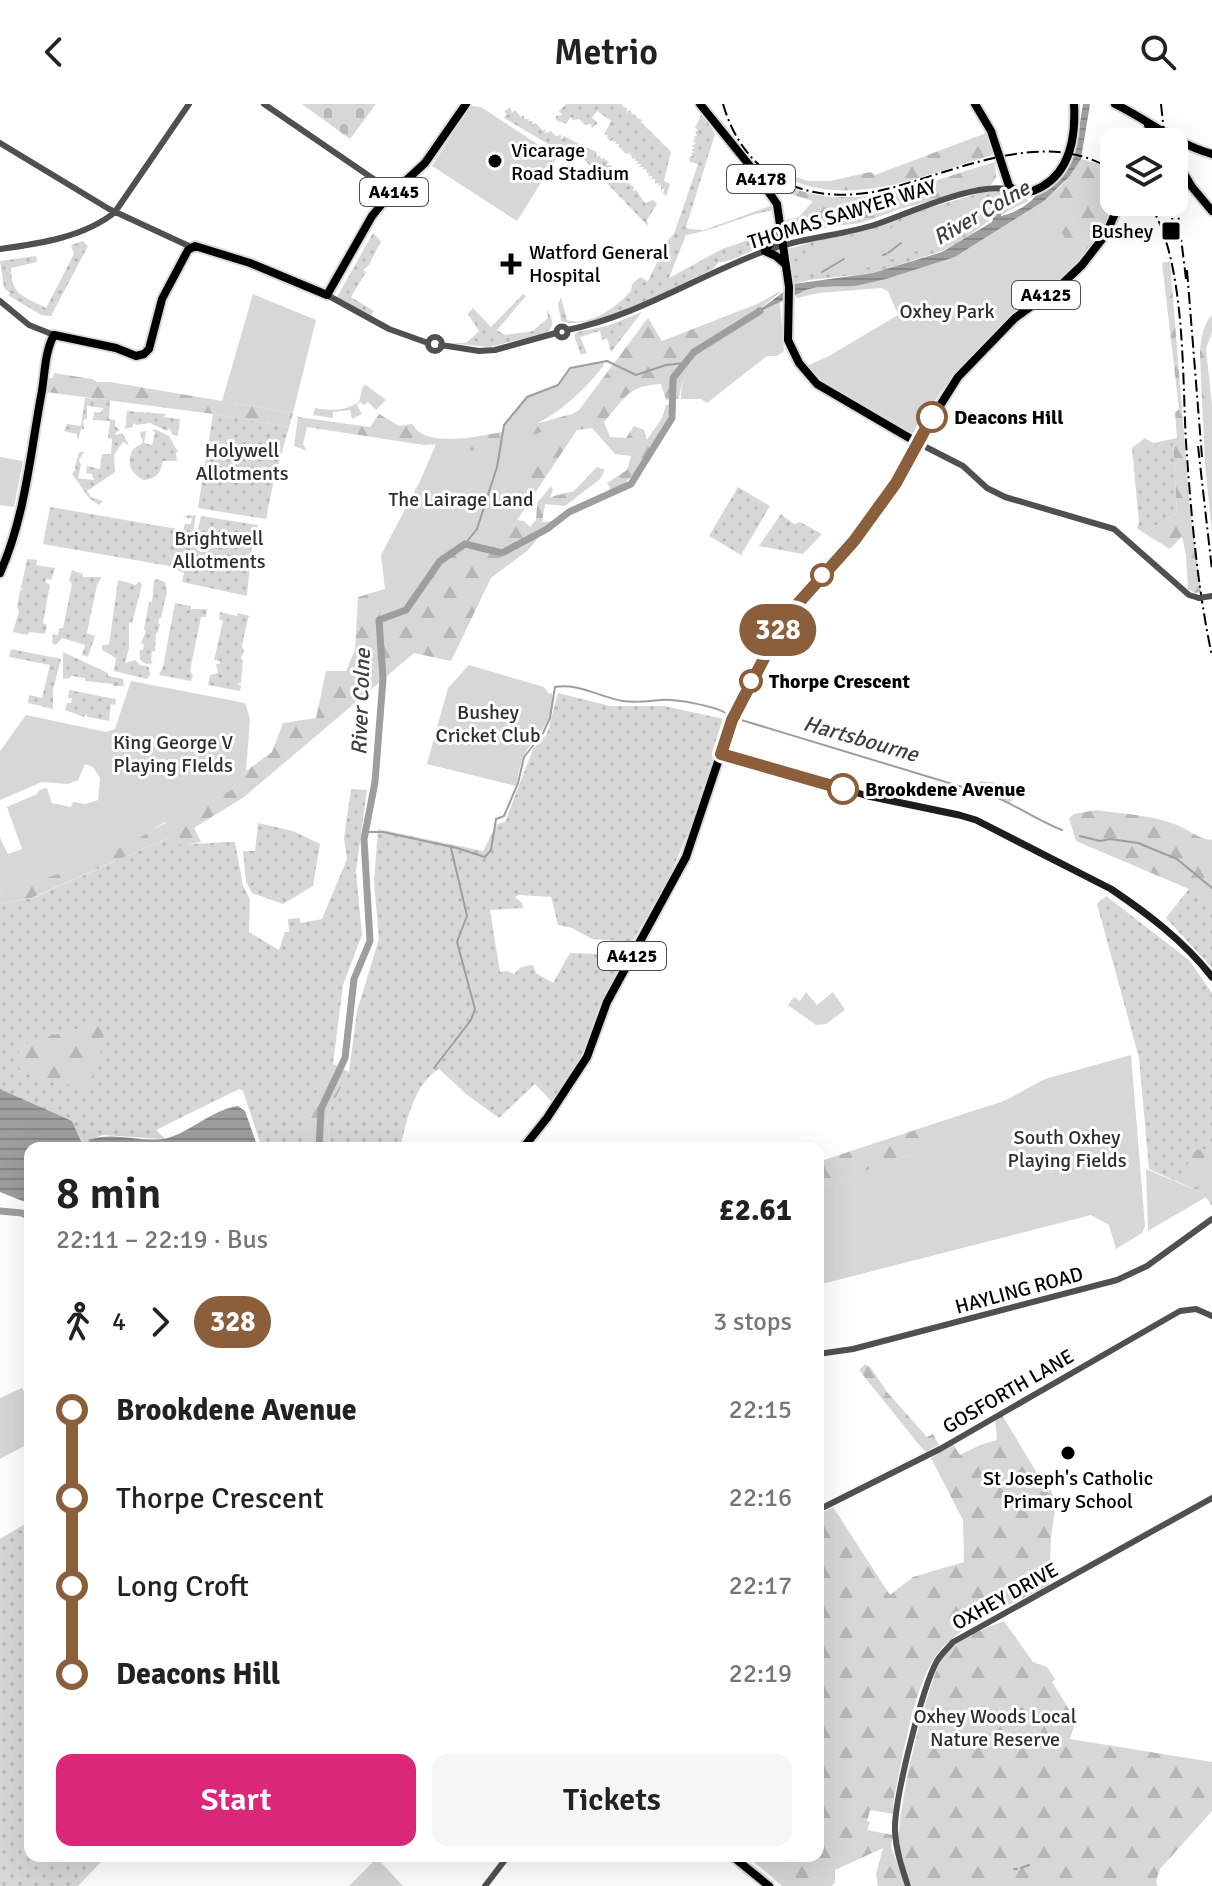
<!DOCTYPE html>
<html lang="en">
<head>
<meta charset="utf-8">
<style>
  body { margin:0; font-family:Signika,sans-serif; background:#f6f6f6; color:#222; height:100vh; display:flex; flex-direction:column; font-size:30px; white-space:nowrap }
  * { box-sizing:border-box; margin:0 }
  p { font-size:26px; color:#767676 }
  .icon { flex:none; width:44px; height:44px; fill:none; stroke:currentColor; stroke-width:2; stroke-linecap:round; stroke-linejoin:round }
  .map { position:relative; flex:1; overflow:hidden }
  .panel { position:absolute; left:24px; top:1038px; width:800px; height:720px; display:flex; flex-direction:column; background:#fff; border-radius:16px; box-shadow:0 8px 32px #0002 }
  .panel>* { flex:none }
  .badge { padding:0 16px; border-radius:26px; font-size:28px; line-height:52px }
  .fabs { position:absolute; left:1100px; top:24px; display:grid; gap:16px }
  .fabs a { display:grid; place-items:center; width:88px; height:88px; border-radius:16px; background:#fff; box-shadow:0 8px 32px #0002; font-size:40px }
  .map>.badge { position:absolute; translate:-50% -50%; box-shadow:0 0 0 4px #fff }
  .legs { display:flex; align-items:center; gap:12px; height:88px; padding:0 32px; font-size:26px }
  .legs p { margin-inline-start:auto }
  .summary { display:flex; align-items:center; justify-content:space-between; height:136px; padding:0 32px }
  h1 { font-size:44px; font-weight:600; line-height:60px }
  .cta { display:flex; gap:16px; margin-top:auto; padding:16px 32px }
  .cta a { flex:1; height:92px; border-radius:16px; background:#db2777; color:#fff; font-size:32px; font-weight:600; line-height:92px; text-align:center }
  .cta a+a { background:#f6f6f6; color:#222 }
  ul { padding:0 32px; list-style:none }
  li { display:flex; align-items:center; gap:28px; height:88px; font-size:30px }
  li i { display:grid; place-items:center; width:12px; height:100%; margin:0 10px; background:currentColor }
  li i::after { content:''; width:20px; height:20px; margin:-10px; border:6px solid; border-radius:50%; background:#fff }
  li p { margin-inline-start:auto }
  li:first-child i { background:linear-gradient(#0000 50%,currentColor 0) }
  li:last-child i { background:linear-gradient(currentColor 50%,#0000 0) }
  header { display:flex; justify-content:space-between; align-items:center; height:104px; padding:0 32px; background:#fff; font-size:36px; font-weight:600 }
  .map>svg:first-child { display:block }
  .grass { fill:url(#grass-dots) }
  .forest { fill:url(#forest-firs) }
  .cemetery { fill:url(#cemetery-stones) }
  .park { fill:#d7d7d7 }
  .water { fill:url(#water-rules) }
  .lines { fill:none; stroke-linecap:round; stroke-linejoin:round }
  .stream { stroke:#9e9e9e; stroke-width:2 }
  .river { stroke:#9e9e9e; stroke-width:7 }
  .primary-casing { stroke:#dbdbdb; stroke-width:12 }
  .tertiary { stroke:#505050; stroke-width:6 }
  .secondary { stroke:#1d1d1d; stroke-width:7 }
  .primary { stroke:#000; stroke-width:8 }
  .rail { stroke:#000; stroke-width:2; stroke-dasharray:12 4 2 4; stroke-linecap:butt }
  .tertiary-bridge { stroke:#505050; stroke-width:6 }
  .line-1-casing { stroke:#fff; stroke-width:18 }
  .line-1 { stroke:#8b5e3c; stroke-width:12 }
  .poi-dot { fill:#000; stroke:#fff; stroke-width:3 }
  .stop-1-dot { fill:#fff; stroke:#8b5e3c; stroke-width:4 }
  .labels { text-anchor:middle; stroke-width:6; stroke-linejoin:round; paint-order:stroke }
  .shield { fill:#fff; stroke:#4c4c4c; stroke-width:2 }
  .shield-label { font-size:18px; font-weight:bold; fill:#000 }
  .poi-label { font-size:20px; fill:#000; stroke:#fff; text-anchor:start }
  .street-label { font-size:20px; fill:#000; stroke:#fff }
  .park-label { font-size:20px; fill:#2e2e2e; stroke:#fff }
  .stop-label { font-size:20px; font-weight:bold; fill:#000; stroke:#fff; text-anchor:start }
  .water-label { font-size:22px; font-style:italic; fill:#3f3f3f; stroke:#fff }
</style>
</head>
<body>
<header><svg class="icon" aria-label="back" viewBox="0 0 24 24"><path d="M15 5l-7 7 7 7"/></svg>Metrio<svg class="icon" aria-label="search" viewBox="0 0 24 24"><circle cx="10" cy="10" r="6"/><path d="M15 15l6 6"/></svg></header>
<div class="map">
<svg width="1212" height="1782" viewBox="0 0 1212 1782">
  <defs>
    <pattern id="grass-dots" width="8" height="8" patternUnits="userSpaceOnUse" patternTransform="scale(2)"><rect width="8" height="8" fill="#d7d7d7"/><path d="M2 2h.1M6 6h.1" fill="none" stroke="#b7b7b7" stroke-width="1.8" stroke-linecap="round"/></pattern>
    <pattern id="forest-firs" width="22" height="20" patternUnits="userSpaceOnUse" patternTransform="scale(2)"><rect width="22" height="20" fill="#d7d7d7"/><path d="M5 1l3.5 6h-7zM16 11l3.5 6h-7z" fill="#b7b7b7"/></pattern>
    <pattern id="cemetery-stones" width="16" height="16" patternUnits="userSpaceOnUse" patternTransform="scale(2)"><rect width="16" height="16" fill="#d7d7d7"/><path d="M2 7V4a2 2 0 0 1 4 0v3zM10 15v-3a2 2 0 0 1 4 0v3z" fill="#b7b7b7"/></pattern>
    <pattern id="water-rules" width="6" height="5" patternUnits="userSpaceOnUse" patternTransform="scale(2)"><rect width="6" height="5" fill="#9e9e9e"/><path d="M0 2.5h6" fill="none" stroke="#868686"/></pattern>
  </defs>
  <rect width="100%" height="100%" fill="#fff"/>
  <path class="grass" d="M566,0H623L622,2L627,4L626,9L630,5L632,10L636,11L635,13L642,16L641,18L671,48L664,77L670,80L666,92L663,89L665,85L661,86V81L658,83L659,79L655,80V75H651L653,72H648L649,68L647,70L646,65L642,66L644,63H639L642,60H637L638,57H634L636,54L632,55L631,50L628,51L630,48L626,50L621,45L623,43L619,44V40H615L617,37L613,38L614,35L611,37L607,34L608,31H604L611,17L597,7L592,14L598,19L592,24L591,20L585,21L579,15L573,16L571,13L566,20L556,16V12L562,11L559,7Z
    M510,3L512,9L515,6L521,13L523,11L525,15H529L528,17H533L531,21L536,19L543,27L546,25L545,29L551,27L556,32L561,31V35L564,32C575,38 581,41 597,48L596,54L600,51L601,55L603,54L609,58L606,61H612L610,65L615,63L614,67H619V72L623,71L620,74L624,73L625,77L634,83L633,87L636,86L645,99L653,96L657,100L647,116L648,122L573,44L565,50L504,14L507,10L504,8Z
    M702,9L715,30L686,123L688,125L704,126L773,101L774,106C744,111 717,126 686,131L669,174L720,146L776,126C774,130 772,135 769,137C760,144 728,159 719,158L713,165C685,178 589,230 561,217L558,200L561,193L567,216C591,223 616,203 631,187L632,180L640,173L648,177L668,136L674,130L698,60L690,58L689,54L693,51L690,49H694L691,45H695L692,42L696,39L693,38L695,34L694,32H697L695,28L698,26L695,24Z
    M1004,84L1011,90H1025L1028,97L988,117L968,133L942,147L873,169L809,176L792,181L788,145L994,85Z
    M373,129L381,137L369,161L363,166L366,168L351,193L374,207L370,213L337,193Z
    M83,137L88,142L51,212L41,211L8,191L10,189L4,184L0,157L36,152L37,158L11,164C11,192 24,192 46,204L74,150L71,141Z
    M523,190L526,192L497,226L505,231L533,227L548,214L547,205C552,215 556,222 546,229L490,243L446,239H466L479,227L468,210L473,204L491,223Z
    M642,208L611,248L607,234L602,236L600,227L580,233L587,249L581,251L574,231L577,228L607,222Z
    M85,294L110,296L109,315L115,316V322L120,326L115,329L116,331L122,329L129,341L123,338L114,351L115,368L87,387L91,393L103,397L99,401L89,394L72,370L76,365L75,363L79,348H84L79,356L81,361L78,374L94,376L92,370L86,369L87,362L100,365L102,350H111L112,335L108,334L110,317L93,316L94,308L100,309L104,304L87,302V315L83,316L84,325H81L78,337L77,330L64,327L67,320L81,322Z
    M127,307L166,310L163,313L180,315L178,332L173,331L169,324L167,327L150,319L136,321L134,319L132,323L125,325Z
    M213,310L289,323L273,380L266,415L198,404Z
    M155,325L169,332L178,348L176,349L177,357H180H163C161,369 156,375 143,376C130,369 126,358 133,345L143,339L140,328L146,327L144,339L152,341L155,328L152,327Z
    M1173,338L1177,409L1144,429L1137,424L1139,419L1132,344Z
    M738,383L770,402L741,451L709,432Z
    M50,403L183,426L185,420H191L192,414L187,415V413L182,412L196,411L193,428L197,429L201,412L258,421L252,441L247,492L182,478L184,469L169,462L43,440Z
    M781,410L794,420L800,418L822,430L803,450L759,442Z
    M27,455L37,456L36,461L55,464L51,476L46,475L45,478L50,481L43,519L47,521L45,530L30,528L27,531L13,528L19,507L17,503L20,486L24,485L21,484Z
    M72,466L83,470V473H102L97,481L87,529L95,532L88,553L82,551L85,541L62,534L56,541L52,539L53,530L58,531L59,525L63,524L72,480L69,476Z
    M157,475L165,478L167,488L161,514H159L158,519L160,520L158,528L156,529L155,547H152L151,557L153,559C143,563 138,555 140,546H143L144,540L141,539L146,527L144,525L149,498H152L154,477Z
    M118,476L136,481L138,478H141L142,481L132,519H129V544L125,559L135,556L140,561L149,563L150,571L147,575L114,567L116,554L102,546V541H109Z
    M175,499L191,502V505H207L206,513H201L190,567L193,571L191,577L159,571L163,563Z
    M220,508L237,512L238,509L250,512L248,514L242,542L244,547L241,554L243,556L241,579H237L241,582L240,587L208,581L210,571L218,569L216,560H220V557L214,556L223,517L219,515Z
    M11,545L61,555L53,586V605L28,599L29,591L42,594L50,561L9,553Z
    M63,548L108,569V572L123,575L124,582H113V580L85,577V574L71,572L70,574L63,575Z
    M69,586L115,595L116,601L111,600L109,617L88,613L85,610L84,613L65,606L67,599H71L72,594H68Z
    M558,589L610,602H664L724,615L698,705L667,778L632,838L592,835L572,824L558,821L551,793L519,791L515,793L522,799L523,804L490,806L500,868L507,867L514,870L521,863L533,861L536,869L553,879L570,849L627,851L600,900L582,951L554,1000L535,980L499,1014L466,990L439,965C414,980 407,1016 400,1044H330L327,1011L349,968L357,907L379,835L374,778L378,725L483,747L497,720L505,718L533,645L547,630Z
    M351,685L367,686L356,767L362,831L343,881L333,960L307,1006V1044H262L243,987L239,985L156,1026L165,1035L103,1031L88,1036L93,1044H84L72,1017L0,985V800L32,794L166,735C187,744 212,737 235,738L243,782L250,795L249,828L279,846L285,828H289L288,815L300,814V819L322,815L347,755L344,734Z
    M258,719L293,727L320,740L313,782L283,800L252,789L246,778L243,747H255Z
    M1189,785L1212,807V864L1166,814Z
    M1106,792L1189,856L1212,889V1102L1203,1089L1149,1065L1139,954L1097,800Z
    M30,1417V1752H107L78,1782H0V1435Z"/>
  <path class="forest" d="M980,20L989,29L993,51C929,69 854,105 789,75L788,70L808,77H830L870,68L875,71L986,29Z
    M1081,55L1099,60L1114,70C1114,79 1116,94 1114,100C1106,141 1065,170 1034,193L1044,97L1065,78Z
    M995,58L996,74L991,81L900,105L861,119L828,123L785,134L782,117L799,113L813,97L787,89L788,82C854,111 930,77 995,58Z
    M1170,157L1190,404L1201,488L1195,489L1188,485L1186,451L1182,432L1170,445L1144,429L1177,409L1173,339L1132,344L1145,334L1153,339L1177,334L1175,309L1179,305L1162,159Z
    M781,187L758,207L781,197L780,199C744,221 683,248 679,295L666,296L661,280C626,282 625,295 604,318L610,333L626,334L634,322L644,326L647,336L662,314L666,301L671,300C668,328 634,380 608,390L610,384L607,379L627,366L631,352L615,350L592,324L577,326L517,416L524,417L530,423L536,416L537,399L551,382L553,386L550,393L574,387L597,363L605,366L600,375L565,402L545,400L542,418L552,417L528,446L491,474L451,557L414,549L244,693L194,724L201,738L181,741L166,735L31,794L0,800V787L89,758L231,686L246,667L272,648L283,619L316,614L326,567H346L355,546L358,493L385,485L415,497L439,447L517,354L441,345L440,340L424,341L307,323L303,340L307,347L294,342L298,313L370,323L379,310L399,322L412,320C415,323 417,327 421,329C449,347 541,318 572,310L579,306L648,214L662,237L757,200Z
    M1212,211V228L1206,245L1212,301V429L1205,360L1200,253C1200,238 1202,222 1212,211Z
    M54,269L92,275L97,278H110L293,309L289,323L213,310L46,288L48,274H53Z
    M980,677L1010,680L1021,686L1009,700L969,684L973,678L978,681Z
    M1096,706C1123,710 1152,711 1177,721C1189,726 1199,735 1212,736V807L1189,785L1076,737L1069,714L1074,710Z
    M90,921L105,923L101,948L88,984C66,979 36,980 19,964V941Z
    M333,960L349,968L327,1011L330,1044H307L306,1006Z
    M951,1014L937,1041L818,1084V1058Z
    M1212,1044V1087L1191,1082L1182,1070L1196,1046Z
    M865,1260L871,1264L887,1288L927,1333L933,1330L939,1341L926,1348L920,1342L859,1266Z
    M1002,1311L1040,1374L1051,1386L1056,1400L1051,1433L1049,1481C1018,1497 966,1519 943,1543C914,1573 904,1651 894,1693L893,1710L870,1706L867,1717L870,1718L867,1726L893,1731L891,1743L906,1782H878L876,1770L883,1744L835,1766V1778L832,1782H782L747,1752H818V1411L833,1403L890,1491L913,1473L964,1458L963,1416L931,1354L953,1340L960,1351L980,1341L997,1336L995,1315Z
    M1004,1517L1033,1558L1047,1563L1055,1575L1052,1578L1076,1616L1070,1635L1212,1658V1707L1160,1765L1156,1777L1158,1782H912C906,1770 900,1754 899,1741C895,1712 928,1571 945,1550C960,1532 983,1526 1004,1517Z"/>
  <path class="cemetery" d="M302,0H376L350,35Z"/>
  <path class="park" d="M474,2L481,3L557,53L517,117L432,62L469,3Z
    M979,94L984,103L992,105V110L958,133L866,164L848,169L821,170L810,168L794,172L791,159L804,155L814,148L813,142L874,127L889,126L902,116L922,108Z
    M1044,97L1079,159C1016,207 953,257 916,328L911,329L813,275L805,263L829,252L898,211L888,187L881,184L819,189L797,194L794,190L821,182L835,183L886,175L955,153Z
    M253,190L316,216L293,309L222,297Z
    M780,199L784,247L777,252H767L707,299L701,295H681C681,245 743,221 780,199Z
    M602,258L604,261C579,294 543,324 502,332L504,321L527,293L558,281L570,264Z
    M366,281L386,296L376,306L368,298L364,301L361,298L357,301L362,310L352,315L350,306L333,308V314L313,311L315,304C332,307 344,307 359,298L363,282Z
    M572,310L481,444L465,440L440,458L406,506L379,516L385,485L381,451L420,377L436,340H440L442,345L490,347L541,328Z
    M0,353L23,357L14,403L0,401Z
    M469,561L544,583L549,590L552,589C554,621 538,627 524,651C520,659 518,672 516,682L427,660L448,584Z
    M131,577L245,599L250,615L246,667L231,686L173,723L165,718C116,751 58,773 0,787V734L8,750L22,745L7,703L37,690L39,686L47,684L52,699L71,703L73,698L86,700L98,696L100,674L93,663L85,660L78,676L68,680L42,678L0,696V647L26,611L106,628L115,625Z
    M806,888L817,901L833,888L845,906L826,920L816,921L788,901L794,893L800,897Z
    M1131,951L1145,1122L1142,1129L1116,1145L1109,1121L1091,1111L818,1181V1084L936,1041L951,1014L1004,997L1045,975Z
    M1146,1065L1203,1089L1206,1093L1148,1127Z
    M22,1284L30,1299V1339L0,1355V1294Z
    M377,1754L403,1782H349Z"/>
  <path class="water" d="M1083,0H1090L1081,55L1069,73L1044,97L977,139L955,153L886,175L855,182L818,183L806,186L754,210L794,180L873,169L942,148L992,118L1000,91L1006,90L1001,112C1013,110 1031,100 1038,89C1075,72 1077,36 1083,0Z
    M0,985L72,1017L84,1044H30V1100L0,1088Z
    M238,1002L245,1007L258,1044H93L88,1036C114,1027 137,1038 163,1035C186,1032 212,1005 238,1002Z"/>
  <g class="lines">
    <path class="stream" d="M888,149L901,139
      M883,151L886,150
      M822,168L844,155
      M465,440L477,425L497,363L504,321L527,293L558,281L570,264L607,257L636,271L666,261L685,259
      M738,615L969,685C1001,690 1031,714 1062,726
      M366,728H383L457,744L485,753L491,746L496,715L504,712L518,679L524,653L543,629L550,614L555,583C578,579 600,593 623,597C635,599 648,597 661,596C675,595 717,602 727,610
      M1080,732L1100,737L1110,735L1138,739L1177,755L1212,784
      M434,964L471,916L475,905L457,838L467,812L451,744
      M1021,1764L1029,1761
      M1014,1765H1017"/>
    <path class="river" d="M319,1044L321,1005L345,954L354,875L370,837L364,735L375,678L383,575L379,516L406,506L440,457L465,440L502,449L547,425L569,408L631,380L672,314L673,274L694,248L760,207
      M0,1107L22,1109L30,1113"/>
    <defs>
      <path id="primary" d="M700,0L754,67L777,100L789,183L788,236L799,259L817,280L918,339
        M975,0L991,27L1009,82C1016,89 1023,90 1033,87C1070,73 1076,35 1074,0
        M1115,0C1148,16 1176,40 1212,50
        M1148,21L1155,38
        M1174,46L1177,40L1174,34
        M1174,53L1192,83L1212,107
        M779,127L765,147L776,152L785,160
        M0,469C25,413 30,352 41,292C45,273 44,249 54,231L116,244L136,252L144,250L149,245L162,195L188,146L195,142L250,159L327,191L372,112L387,94L425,59L466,0
        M523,1044L547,1014L587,953L607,898L686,753L732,616L785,514L849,444L896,379L924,327L958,273L1015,214L1062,180L1082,161L1106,130L1120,98
        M732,1752L769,1782"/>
    </defs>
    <use href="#primary" class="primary-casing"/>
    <path class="tertiary" d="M264,0L394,89
      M0,39L109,105L191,143
      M0,145C38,140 85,133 115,108L189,0
      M327,191L389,225L428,239
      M0,197L29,221L54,231
      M556.5 228a5.5 5.5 0 1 1 11 0a5.5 5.5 0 1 1-11 0Z
      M567,226C638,212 697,172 765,147C802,133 841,132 877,120C910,109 979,76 1011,86
      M428 240a7 7 0 1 1 14 0a7 7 0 1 1-14 0Z
      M441,241L479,247L495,246L556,229
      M918,339L963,362L987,384L1005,393L1114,425L1189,491L1199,494
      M818,1250L853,1245L1117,1176L1147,1162L1212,1115
      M818,1406L940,1345L1180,1207L1196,1205L1212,1212
      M485,1782L508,1752
      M908,1782C902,1764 896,1747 895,1727C894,1696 922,1584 937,1557C941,1550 948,1544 953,1538L1212,1394"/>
    <path class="secondary" d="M721,650L868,692L959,711L976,716L1111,785C1148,810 1184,837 1212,873"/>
    <use href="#primary" class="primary"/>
    <path class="rail" d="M723,0C744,72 802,100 873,88C948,73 1041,19 1114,67
      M1161,0L1165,38
      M1174,76L1186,175
      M1148,98C1186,153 1182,271 1186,338C1191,409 1197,482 1212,552
      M1171,98L1174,138
      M1187,166L1202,353
      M1198,342L1212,466"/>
    <path class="tertiary-bridge" d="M1199,494L1212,492"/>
  </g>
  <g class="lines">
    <defs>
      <path id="line-1" d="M843,685L721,650L732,616L785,514L854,437L896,379L932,313"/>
    </defs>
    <use href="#line-1" class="line-1-casing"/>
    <use href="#line-1" class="line-1"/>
  </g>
  <g class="poi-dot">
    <circle cx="495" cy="57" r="8"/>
    <rect x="1161" y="117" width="20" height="20" rx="4"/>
    <path d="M507 148h8v8h8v8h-8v8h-8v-8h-8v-8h8z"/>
    <circle cx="1068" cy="1349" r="8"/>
  </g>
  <g class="stop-1-dot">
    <circle cx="932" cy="313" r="14"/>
    <circle cx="822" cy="471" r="10"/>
    <circle cx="751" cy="577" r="10"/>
    <circle cx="843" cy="685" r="14"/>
  </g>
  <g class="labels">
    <g class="shield">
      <rect x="727" y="61" width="68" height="28" rx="6"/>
      <rect x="360" y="74" width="68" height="28" rx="6"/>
      <rect x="1012" y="177" width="68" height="28" rx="6"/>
      <rect x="598" y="838" width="68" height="28" rx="6"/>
    </g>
    <g class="shield-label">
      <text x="761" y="81">A4178</text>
      <text x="394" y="94">A4145</text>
      <text x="1046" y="197">A4125</text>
      <text x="632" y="858">A4125</text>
    </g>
    <g class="poi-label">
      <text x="511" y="53">Vicarage<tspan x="511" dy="23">Road Stadium</tspan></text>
      <text x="1153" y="134" text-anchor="end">Bushey</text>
      <text x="529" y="155">Watford General<tspan x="529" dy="23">Hospital</tspan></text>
      <text x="1068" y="1381" text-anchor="middle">St Joseph's Catholic<tspan x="1068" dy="23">Primary School</tspan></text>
    </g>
    <g class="street-label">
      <text transform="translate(842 110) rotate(-17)" y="7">THOMAS SAWYER WAY</text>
      <text transform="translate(1019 1186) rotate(-15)" y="7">HAYLING ROAD</text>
      <text transform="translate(1008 1287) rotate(-30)" y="7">GOSFORTH LANE</text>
      <text transform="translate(1005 1492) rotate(-29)" y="7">OXHEY DRIVE</text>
    </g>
    <g class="park-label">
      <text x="947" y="214">Oxhey Park</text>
      <text x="242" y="353">Holywell<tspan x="242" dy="23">Allotments</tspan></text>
      <text x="461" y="402">The Lairage Land</text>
      <text x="219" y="441">Brightwell<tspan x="219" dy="23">Allotments</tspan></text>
      <text x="488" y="615">Bushey<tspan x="488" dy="23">Cricket Club</tspan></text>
      <text x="173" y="645">King George V<tspan x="173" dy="23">Playing FIelds</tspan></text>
      <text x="1067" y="1040">South Oxhey<tspan x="1067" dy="23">Playing Fields</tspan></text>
      <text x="995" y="1619">Oxhey Woods Local<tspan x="995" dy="23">Nature Reserve</tspan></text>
    </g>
    <g class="stop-label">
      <text x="954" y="320">Deacons Hill</text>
      <text x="769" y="584">Thorpe Crescent</text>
      <text x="865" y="692">Brookdene Avenue</text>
    </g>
    <g class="water-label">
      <text transform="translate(981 108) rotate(-30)" y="8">River Colne</text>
      <text transform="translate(360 598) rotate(-88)" y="8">River Colne</text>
      <text transform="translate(861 634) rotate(16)" y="8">Hartsbourne</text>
    </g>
  </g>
</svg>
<div class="fabs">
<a><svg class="icon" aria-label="layers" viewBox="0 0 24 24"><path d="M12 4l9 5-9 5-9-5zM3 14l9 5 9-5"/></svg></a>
</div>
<b class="badge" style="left:778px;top:526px;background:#8b5e3c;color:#fff">328</b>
<section class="panel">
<div class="summary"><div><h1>8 min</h1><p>22:11 – 22:19 · Bus</p></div><b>£2.61</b></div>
<div class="legs"><svg class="icon" aria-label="walk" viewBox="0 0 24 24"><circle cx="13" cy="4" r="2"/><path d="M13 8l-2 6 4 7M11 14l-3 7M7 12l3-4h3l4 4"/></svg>4<svg class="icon" aria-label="forward" viewBox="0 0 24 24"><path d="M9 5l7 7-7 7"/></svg><b class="badge" style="background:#8b5e3c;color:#fff">328</b><p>3 stops</p></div>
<ul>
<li><i style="color:#8b5e3c"></i><b>Brookdene Avenue</b><p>22:15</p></li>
<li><i style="color:#8b5e3c"></i><span>Thorpe Crescent</span><p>22:16</p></li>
<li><i style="color:#8b5e3c"></i><span>Long Croft</span><p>22:17</p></li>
<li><i style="color:#8b5e3c"></i><b>Deacons Hill</b><p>22:19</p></li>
</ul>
<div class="cta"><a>Start</a><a>Tickets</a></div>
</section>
</div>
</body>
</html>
